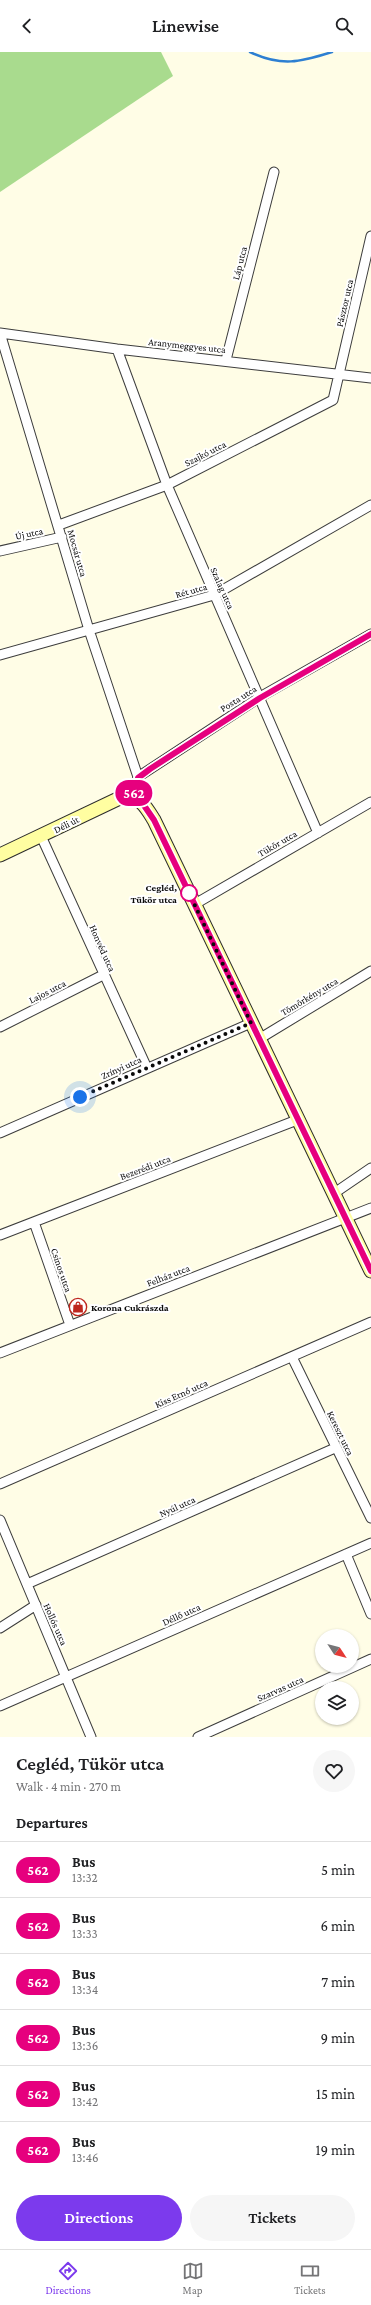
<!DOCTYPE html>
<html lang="en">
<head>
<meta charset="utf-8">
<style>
  body { margin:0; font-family:"Crimson Pro",serif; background:#f6f6f6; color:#202124; height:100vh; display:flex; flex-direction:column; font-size:15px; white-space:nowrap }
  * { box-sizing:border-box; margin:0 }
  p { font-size:13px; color:#757577 }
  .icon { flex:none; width:22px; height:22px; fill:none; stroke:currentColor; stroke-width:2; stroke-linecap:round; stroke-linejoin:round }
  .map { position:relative; height:1685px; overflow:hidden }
  .details { display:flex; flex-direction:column; background:#fff; flex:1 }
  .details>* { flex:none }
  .badge { padding:0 8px; border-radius:13px; font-size:14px; line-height:26px }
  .needle { width:26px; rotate:126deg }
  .tools { position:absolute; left:315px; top:1577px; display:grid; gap:8px }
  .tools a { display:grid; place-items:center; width:44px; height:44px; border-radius:50%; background:#fff; box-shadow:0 1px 3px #0004; font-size:20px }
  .you { position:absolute; width:20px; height:20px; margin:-10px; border:3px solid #fff; border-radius:50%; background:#1a73e8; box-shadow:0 0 0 6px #1a73e833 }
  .map>.badge { position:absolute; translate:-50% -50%; box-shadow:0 0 0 2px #fff }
  h2 { padding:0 16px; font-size:15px; line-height:36px }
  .round { display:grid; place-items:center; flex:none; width:42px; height:42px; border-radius:21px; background:#f6f6f6 }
  .overview { display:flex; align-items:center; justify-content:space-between; height:68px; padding:0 16px }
  h1 { font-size:19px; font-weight:600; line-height:30px }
  .primary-button { display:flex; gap:8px; margin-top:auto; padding:8px 16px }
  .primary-button a { flex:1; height:46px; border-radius:24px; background:#7c3aed; color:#fff; font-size:16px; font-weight:600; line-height:46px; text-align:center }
  .primary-button a+a { background:#f6f6f6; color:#202124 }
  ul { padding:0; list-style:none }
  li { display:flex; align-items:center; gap:12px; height:56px; padding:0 16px; border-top:1px solid #e0e0e0 }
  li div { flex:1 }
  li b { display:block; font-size:15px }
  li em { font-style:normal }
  li .badge { min-width:44px; font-weight:700; text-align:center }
  header { display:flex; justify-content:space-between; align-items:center; height:52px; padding:0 16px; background:#fff; font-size:18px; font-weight:600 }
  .tabs { display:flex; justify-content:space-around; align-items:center; height:56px; border-top:1px solid #e0e0e0; background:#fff; font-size:11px; color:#757577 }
  .tabs a { display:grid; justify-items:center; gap:2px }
  .tabs .selected { color:#7c3aed }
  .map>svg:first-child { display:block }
  .forest { fill:#a9db8e }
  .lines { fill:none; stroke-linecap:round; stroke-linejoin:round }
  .stream { stroke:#2d7fd2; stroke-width:2.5 }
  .minor-casing { stroke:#3d3d3d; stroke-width:11 }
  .secondary-casing { stroke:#2c2c2c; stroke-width:15 }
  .minor { stroke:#fff; stroke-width:9 }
  .secondary { stroke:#fffea1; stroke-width:13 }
  .line-casing { stroke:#fff; stroke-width:9 }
  .line { stroke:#e6007e; stroke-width:6 }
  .walk { stroke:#0a0a0a; stroke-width:4; stroke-dasharray:0 7.2 }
  .stop-dot { fill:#fff; stroke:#e6007e; stroke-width:2 }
  .labels { text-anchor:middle; stroke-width:4; stroke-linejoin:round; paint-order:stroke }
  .street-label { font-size:10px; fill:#0a0a0a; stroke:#fff }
  .stop-label { font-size:10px; font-weight:bold; fill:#0a0a0a; stroke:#fff; text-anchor:end }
  .poi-label { font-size:10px; font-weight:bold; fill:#0a0a0a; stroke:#fff; text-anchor:start }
</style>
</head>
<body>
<header><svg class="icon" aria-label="back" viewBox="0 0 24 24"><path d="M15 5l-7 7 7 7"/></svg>Linewise<svg class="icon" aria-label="search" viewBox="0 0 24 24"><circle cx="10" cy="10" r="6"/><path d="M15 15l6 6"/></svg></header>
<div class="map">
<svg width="371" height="1685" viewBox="0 0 371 1685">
  <rect width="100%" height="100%" fill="#fffde6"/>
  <path class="forest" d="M0,0H161L173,24L0,140Z"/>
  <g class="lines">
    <path class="stream" d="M250,0C282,15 300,10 332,0"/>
    <defs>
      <path id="minor" d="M0,281L89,578L138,725
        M0,281L117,297L371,326
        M117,297L167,433L318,781
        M226,308L274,120
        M59,473L167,433L333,348L371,184
        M0,499L62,485
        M0,603L214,543L371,453
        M133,744L138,725L260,645L371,582
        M41,784L147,1016
        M195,852L371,750
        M0,975L103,923
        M259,987L371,919
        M0,1081L251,971
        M333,1142L371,1116
        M34,1170L70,1273
        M0,1183L297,1068
        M0,1301L371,1156
        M292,1305L371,1466
        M0,1432L371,1270
        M0,1468L91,1685
        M346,1502L371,1562
        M27,1532L335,1396
        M0,1576L36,1553
        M0,1654L371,1491
        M198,1685L371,1607"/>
      <path id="secondary" d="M0,803L124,744C141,745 146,755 154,768L371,1219"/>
    </defs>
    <use href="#minor" class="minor-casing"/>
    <use href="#secondary" class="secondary-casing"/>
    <use href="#minor" class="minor"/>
    <use href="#secondary" class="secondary"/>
  </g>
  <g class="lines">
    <defs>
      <path id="line" d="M371,582L260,646L150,717L138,726L133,744L141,749L154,768L371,1219"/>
    </defs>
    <use href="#line" class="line-casing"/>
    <use href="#line" class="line"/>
    <path class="walk" d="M80,1045L251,971L189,841"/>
  </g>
  <defs>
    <symbol id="shop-ring" viewBox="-11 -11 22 22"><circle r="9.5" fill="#fff" stroke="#be271e" stroke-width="1.5"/><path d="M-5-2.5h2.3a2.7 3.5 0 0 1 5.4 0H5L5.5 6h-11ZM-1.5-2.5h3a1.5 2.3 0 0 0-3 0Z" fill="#be271e"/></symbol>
  </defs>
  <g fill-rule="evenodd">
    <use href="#shop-ring" x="68" y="1245" width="20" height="20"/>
  </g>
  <circle class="stop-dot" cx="189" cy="841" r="8"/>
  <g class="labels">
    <g class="street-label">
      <text transform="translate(239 211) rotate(-76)" y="4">Láp utca</text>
      <text transform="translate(344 251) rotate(-77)" y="4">Pásztor utca</text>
      <text transform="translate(187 293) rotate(6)" y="4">Aranymeggyes utca</text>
      <text transform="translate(205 401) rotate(-27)" y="4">Szajkó utca</text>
      <text transform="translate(29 481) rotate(-12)" y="4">Új utca</text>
      <text transform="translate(78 501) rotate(74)" y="4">Mocsár utca</text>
      <text transform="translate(223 536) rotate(66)" y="4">Szalag utca</text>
      <text transform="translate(191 538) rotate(-16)" y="4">Rét utca</text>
      <text transform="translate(238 646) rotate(-32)" y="4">Posta utca</text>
      <text transform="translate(66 772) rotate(-26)" y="4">Déli út</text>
      <text transform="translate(277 791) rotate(-30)" y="4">Tükör utca</text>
      <text transform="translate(103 896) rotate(66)" y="4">Honvéd utca</text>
      <text transform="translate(47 939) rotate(-27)" y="4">Lajos utca</text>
      <text transform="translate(309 944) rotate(-31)" y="4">Tömörkény utca</text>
      <text transform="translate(121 1015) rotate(-24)" y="4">Zrínyi utca</text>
      <text transform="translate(145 1115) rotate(-21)" y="4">Bezerédi utca</text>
      <text transform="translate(62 1218) rotate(71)" y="4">Csinos utca</text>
      <text transform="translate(168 1223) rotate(-21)" y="4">Felház utca</text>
      <text transform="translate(181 1341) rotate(-24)" y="4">Kiss Ernő utca</text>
      <text transform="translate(341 1381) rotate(64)" y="4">Kereszt utca</text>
      <text transform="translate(177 1454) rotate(-24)" y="4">Nyúl utca</text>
      <text transform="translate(181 1562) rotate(-24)" y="4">Déllő utca</text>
      <text transform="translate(56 1572) rotate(66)" y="4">Hollós utca</text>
      <text transform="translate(280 1636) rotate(-24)" y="4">Szarvas utca</text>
    </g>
    <g class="stop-label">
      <text x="177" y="839">Cegléd,<tspan x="177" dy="12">Tükör utca</tspan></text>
    </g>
    <g class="poi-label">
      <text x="91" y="1259">Korona Cukrászda</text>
    </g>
  </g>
</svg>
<div class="tools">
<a><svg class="needle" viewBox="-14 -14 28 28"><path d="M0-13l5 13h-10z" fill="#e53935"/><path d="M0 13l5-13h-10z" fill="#757577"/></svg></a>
<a><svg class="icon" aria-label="layers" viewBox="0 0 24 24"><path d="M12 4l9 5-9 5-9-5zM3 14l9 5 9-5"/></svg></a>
</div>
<div class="you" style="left:80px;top:1045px"></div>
<b class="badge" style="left:134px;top:741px;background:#e6007e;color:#fff">562</b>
</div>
<section class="details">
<div class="overview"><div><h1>Cegléd, Tükör utca</h1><p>Walk · 4 min · 270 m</p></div><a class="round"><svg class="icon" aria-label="heart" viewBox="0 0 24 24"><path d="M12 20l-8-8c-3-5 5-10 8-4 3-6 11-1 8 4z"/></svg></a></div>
<h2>Departures</h2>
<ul>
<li><span class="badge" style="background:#e6007e;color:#fff">562</span><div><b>Bus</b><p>13:32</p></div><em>5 min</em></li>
<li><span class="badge" style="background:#e6007e;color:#fff">562</span><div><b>Bus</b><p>13:33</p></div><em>6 min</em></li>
<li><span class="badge" style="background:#e6007e;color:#fff">562</span><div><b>Bus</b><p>13:34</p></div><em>7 min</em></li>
<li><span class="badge" style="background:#e6007e;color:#fff">562</span><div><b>Bus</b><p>13:36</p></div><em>9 min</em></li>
<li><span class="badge" style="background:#e6007e;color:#fff">562</span><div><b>Bus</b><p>13:42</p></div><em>15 min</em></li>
<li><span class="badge" style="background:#e6007e;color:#fff">562</span><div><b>Bus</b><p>13:46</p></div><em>19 min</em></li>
</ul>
<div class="primary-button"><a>Directions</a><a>Tickets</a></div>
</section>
<nav class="tabs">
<a class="selected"><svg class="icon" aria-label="directions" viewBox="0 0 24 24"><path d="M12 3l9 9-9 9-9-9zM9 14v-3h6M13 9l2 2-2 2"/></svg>Directions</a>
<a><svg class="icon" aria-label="map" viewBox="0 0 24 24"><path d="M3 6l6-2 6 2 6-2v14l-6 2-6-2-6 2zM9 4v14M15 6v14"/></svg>Map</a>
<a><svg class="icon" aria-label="tickets" viewBox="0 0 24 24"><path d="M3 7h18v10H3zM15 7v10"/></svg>Tickets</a>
</nav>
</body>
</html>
